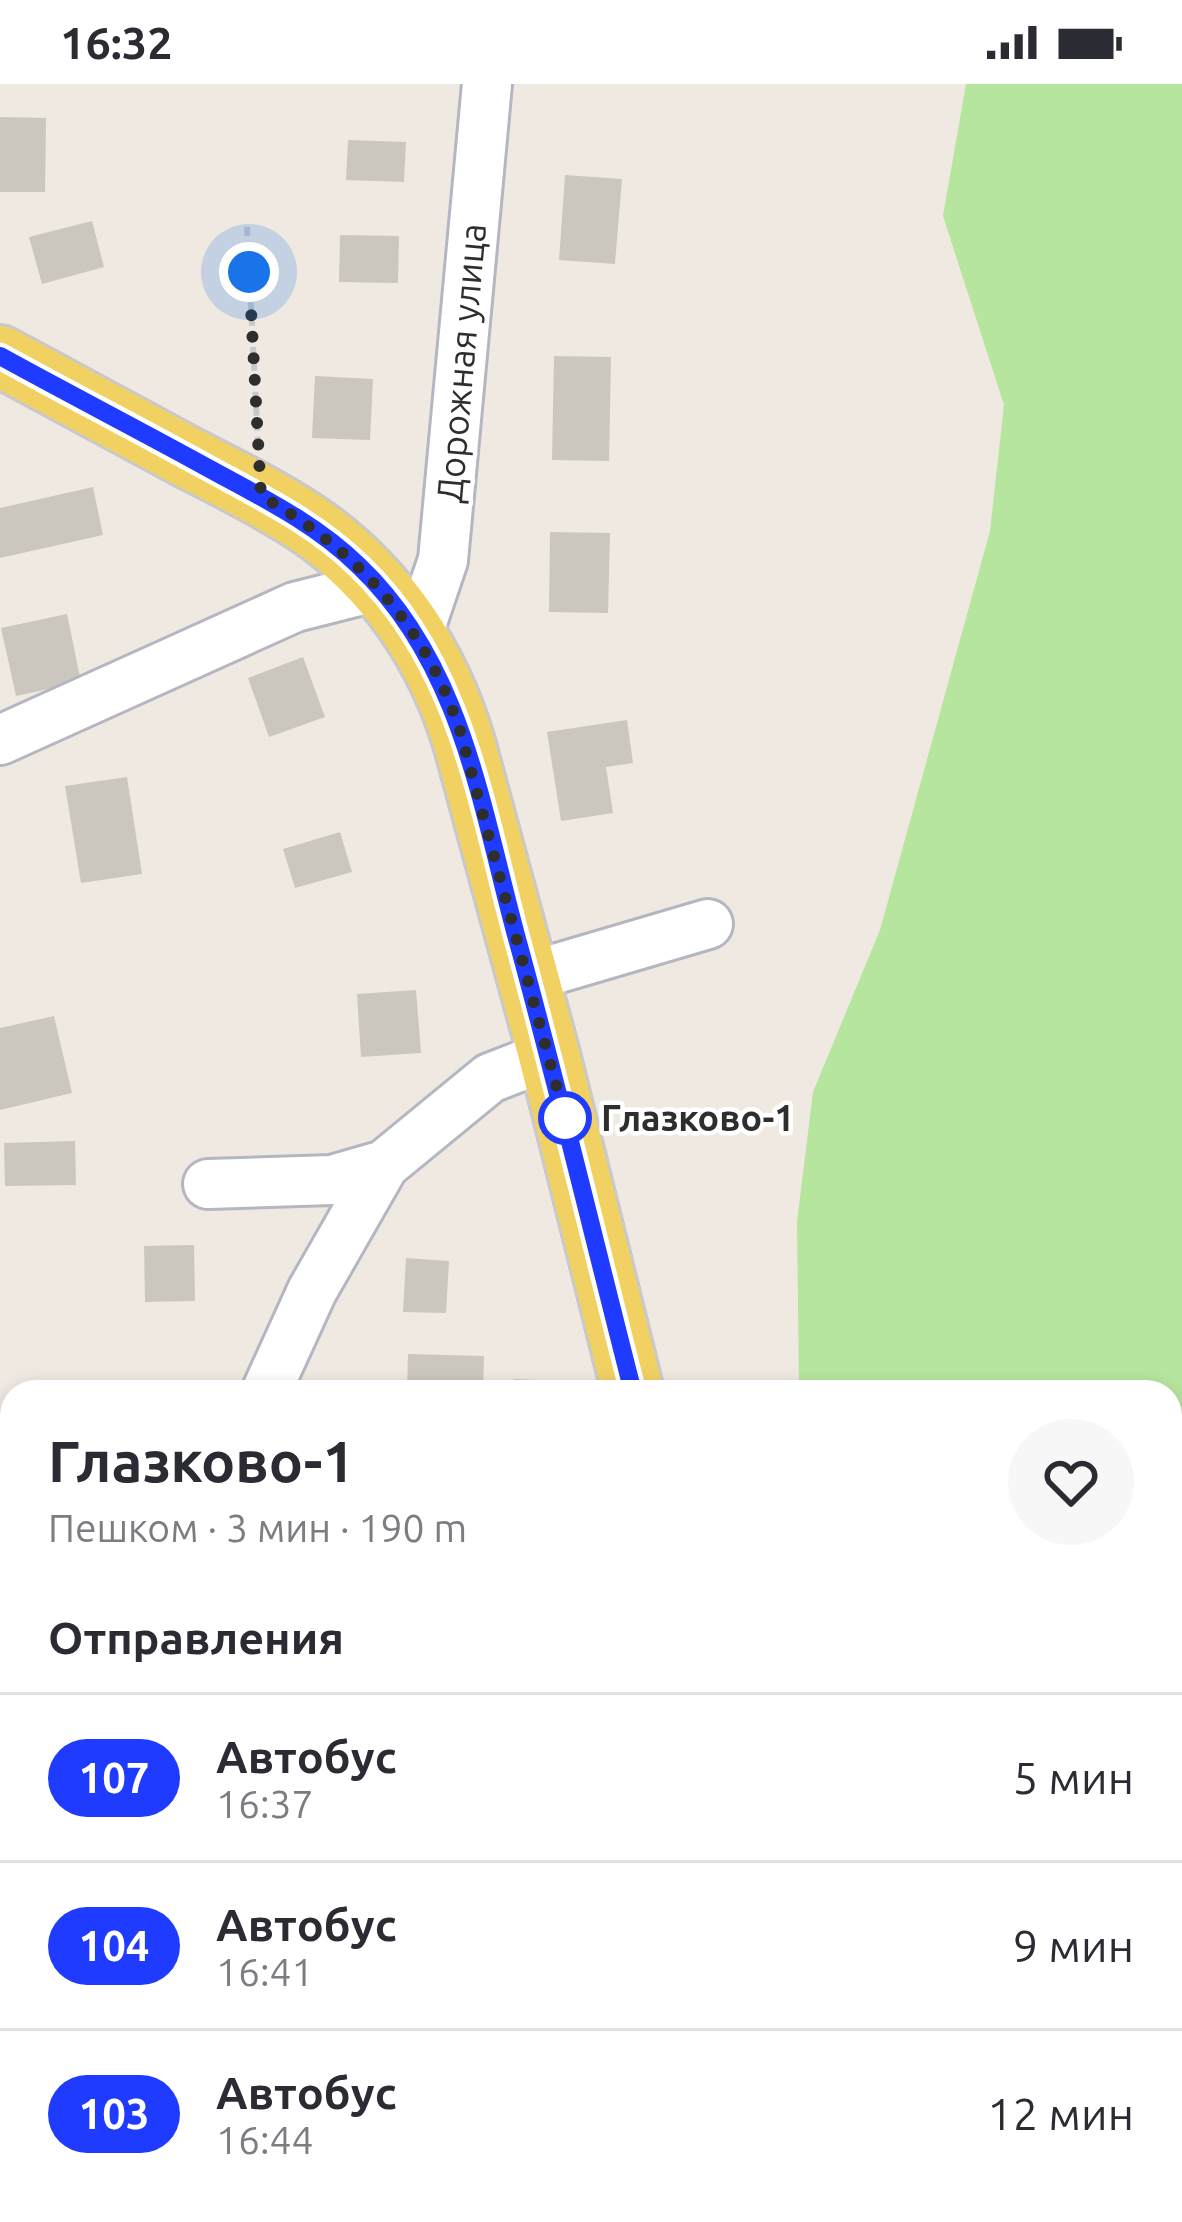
<!DOCTYPE html>
<html lang="ru">
<head>
<meta charset="utf-8">
<style>
  body { margin:0; font-family:Ubuntu,sans-serif; background:#f7f7f7; color:#2b2b33; height:100vh; display:flex; flex-direction:column; font-size:45px; white-space:nowrap }
  * { box-sizing:border-box; margin:0 }
  p { font-size:39px; color:#7c7c81 }
  .icon { flex:none; width:66px; height:66px; fill:none; stroke:currentColor; stroke-width:2; stroke-linecap:round; stroke-linejoin:round }
  .map { position:relative; flex:1; overflow:hidden }
  .panel { position:absolute; left:0px; top:1296px; width:1182px; height:843px; display:flex; flex-direction:column; background:#fff; border-radius:36px 36px 0 0; box-shadow:0 6px 18px #0003 }
  .panel>* { flex:none }
  .badge { padding:0 24px; border-radius:39px; font-size:42px; line-height:78px }
  .you { position:absolute; width:60px; height:60px; margin:-30px; border:9px solid #fff; border-radius:50%; background:#1a73e8; box-shadow:0 0 0 18px #1a73e833 }
  .map>.badge { position:absolute; translate:-50% -50%; box-shadow:0 0 0 6px #fff }
  h2 { padding:0 48px; font-size:45px; line-height:108px }
  .round { display:grid; place-items:center; flex:none; width:126px; height:126px; border-radius:63px; background:#f7f7f7 }
  .headline { display:flex; align-items:center; justify-content:space-between; height:204px; padding:0 48px }
  h1 { font-size:57px; font-weight:600; line-height:90px }
  ul { padding:0; list-style:none }
  li { display:flex; align-items:center; gap:36px; height:168px; padding:0 48px; border-top:3px solid #e1e1e2 }
  li div { flex:1 }
  li b { display:block; font-size:45px }
  li em { font-style:normal }
  li .badge { min-width:132px; font-weight:700; text-align:center }
  .status { display:flex; justify-content:space-between; align-items:center; height:84px; padding:0 60px; background:#fff; direction:ltr }
  .status svg { height:33px; fill:currentColor }
  .map>svg:first-child { display:block }
  .green { fill:#b6e59e }
  .building { fill:#cbc7bf }
  .lines { fill:none; stroke-linecap:round; stroke-linejoin:round }
  .minor-casing { stroke:#b4b7c1; stroke-width:54 }
  .major-casing { stroke:#c9c9c9; stroke-width:66 }
  .path { stroke:#c9c9c9; stroke-width:6; stroke-dasharray:9 6; stroke-linecap:butt }
  .minor { stroke:#fff; stroke-width:48 }
  .major { stroke:#f2d163; stroke-width:60 }
  .line-casing { stroke:#fff; stroke-width:27 }
  .line { stroke:#1f3bff; stroke-width:18 }
  .walk { stroke:#2e2e2e; stroke-width:12; stroke-dasharray:0 21.6 }
  .stop-dot { fill:#fff; stroke:#1f3bff; stroke-width:6 }
  .labels { text-anchor:middle; stroke-width:9; stroke-linejoin:round; paint-order:stroke }
  .street-label { font-size:36px; fill:#2e2e2e; stroke:#fff }
  .stop-label { font-size:36px; font-weight:bold; fill:#2e2e2e; stroke:#fff; text-anchor:start }
</style>
</head>
<body>
<div class="status"><b>16:32</b><svg viewBox="0 0 49 12"><path d="M0 12V9h3v3zM5 12V6h3v6zM10 12V3h3v9zM15 12V0h3v12zM26 1h20v11H26zM47 4h2v5h-2z"/></svg></div>
<div class="map">
<svg width="1182" height="2138" viewBox="0 0 1182 2138">
  <rect width="100%" height="100%" fill="#efe9e1"/>
  <path class="green" d="M966,0H1182V2138H1102L1086,2127H1170V1308H799L797,1138L813,1008L880,846L990,447L1004,321L943,132Z"/>
  <path class="building" d="M0,33L46,34L45,108H0Z
    M348,56L406,58L404,98L346,96Z
    M565,91L622,95L615,180L559,176Z
    M92,137L104,183L42,200L29,153Z
    M340,151L399,152L398,199L339,198Z
    M554,272L611,273L609,377L552,376Z
    M315,292L373,295L370,356L312,354Z
    M93,403L103,451L0,474V424Z
    M550,448L610,449L608,529L549,528Z
    M67,530L81,598L16,612L1,544Z
    M303,573L325,633L269,653L248,594Z
    M627,636L633,679L606,683L613,729L561,737L547,648Z
    M127,693L142,790L81,799L65,702Z
    M340,748L352,788L295,804L283,765Z
    M416,906L421,969L361,973L357,910Z
    M54,932L72,1009L0,1026V944Z
    M75,1057L76,1101L5,1102L4,1059Z
    M194,1161L195,1217L145,1218L144,1162Z
    M406,1174L449,1177L446,1229L403,1228Z
    M408,1270L484,1272L483,1308H407Z
    M514,1295L564,1297L563,1308H514Z
    M10,1550H12V1580L3,1578Z
    M12,1897V1955L0,1956V1898Z
    M5,1983H12V2041H8Z"/>
  <g class="lines">
    <defs>
      <path id="minor" d="M417,553L443,476L487,0
        M0,656L295,523L378,502
        M528,893L708,840
        M208,1100L332,1096L384,1081
        M266,1308L312,1207L384,1081L490,994L549,971"/>
      <path id="major" d="M0,272C62,306 125,339 187,373C228,394 270,415 308,440C386,493 439,573 465,662L549,971L633,1308
        M854,2127L861,2138"/>
    </defs>
    <use href="#minor" class="minor-casing"/>
    <use href="#major" class="major-casing"/>
    <path class="path" d="M247,143L258,361"/>
    <use href="#minor" class="minor"/>
    <use href="#major" class="major"/>
  </g>
  <g class="lines">
    <defs>
      <path id="line" d="M0,272C69,310 139,346 208,384C261,413 315,439 359,482C461,579 481,721 516,851C558,1003 594,1156 633,1308"/>
    </defs>
    <use href="#line" class="line-casing"/>
    <use href="#line" class="line"/>
    <path class="walk" d="M249,188L261,412C358,466 427,544 461,650L565,1034"/>
  </g>
  <circle class="stop-dot" cx="565" cy="1034" r="24"/>
  <g class="labels">
    <g class="street-label">
      <text transform="translate(461 279) rotate(-85)" y="13">Дорожная улица</text>
    </g>
    <g class="stop-label">
      <text x="601" y="1047">Глазково-1</text>
    </g>
  </g>
</svg>
<div class="you" style="left:249px;top:188px"></div>
<section class="panel">
<div class="headline"><div><h1>Глазково-1</h1><p>Пешком · 3 мин · 190 m</p></div><a class="round"><svg class="icon" aria-label="heart" viewBox="0 0 24 24"><path d="M12 20l-8-8c-3-5 5-10 8-4 3-6 11-1 8 4z"/></svg></a></div>
<h2>Отправления</h2>
<ul>
<li><span class="badge" style="background:#1f3bff;color:#fff">107</span><div><b>Автобус</b><p>16:37</p></div><em>5 мин</em></li>
<li><span class="badge" style="background:#1f3bff;color:#fff">104</span><div><b>Автобус</b><p>16:41</p></div><em>9 мин</em></li>
<li><span class="badge" style="background:#1f3bff;color:#fff">103</span><div><b>Автобус</b><p>16:44</p></div><em>12 мин</em></li>
</ul>
</section>
</div>
</body>
</html>
